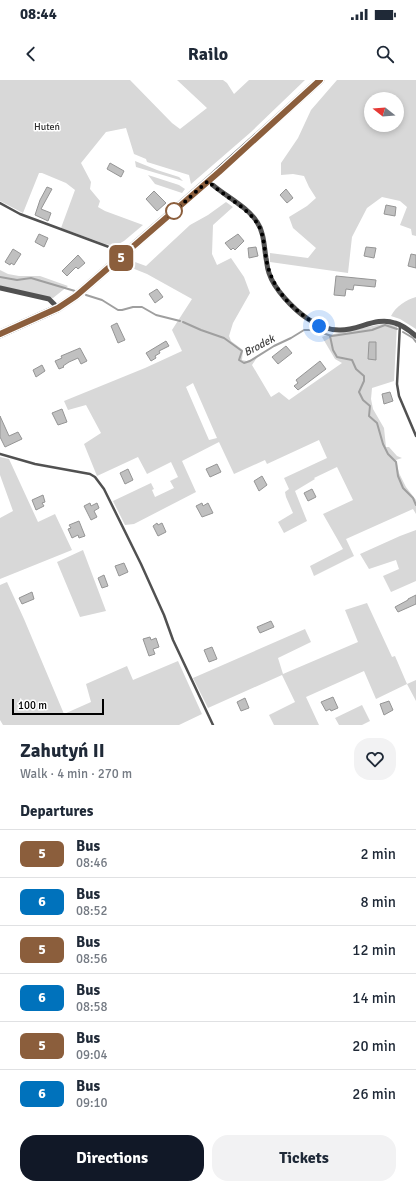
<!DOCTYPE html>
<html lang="en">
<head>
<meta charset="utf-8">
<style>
  body { margin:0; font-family:Signika,sans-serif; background:#f2f2f3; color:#1f2937; height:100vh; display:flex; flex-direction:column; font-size:15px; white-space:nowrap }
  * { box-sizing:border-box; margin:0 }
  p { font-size:13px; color:#747a83 }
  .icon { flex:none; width:22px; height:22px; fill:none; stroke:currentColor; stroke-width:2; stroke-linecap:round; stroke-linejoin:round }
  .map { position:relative; height:645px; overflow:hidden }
  .details { display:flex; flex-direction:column; background:#fff; flex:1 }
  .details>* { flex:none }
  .badge { padding:0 8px; border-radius:6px; font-size:14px; line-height:26px }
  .needle { width:26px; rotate:287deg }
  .fabs { position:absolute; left:364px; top:12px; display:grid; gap:8px }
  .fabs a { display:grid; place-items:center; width:40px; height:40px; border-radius:50%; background:#fff; box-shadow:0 2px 6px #0003; font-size:20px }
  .scale { position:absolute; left:12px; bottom:10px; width:92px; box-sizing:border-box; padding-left:4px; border:2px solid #000; border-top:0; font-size:11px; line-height:14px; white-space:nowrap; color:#000; -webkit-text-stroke:3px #fff; paint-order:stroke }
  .you { position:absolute; width:20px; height:20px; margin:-10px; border:3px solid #fff; border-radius:50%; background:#1a73e8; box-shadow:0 0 0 6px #1a73e833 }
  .map>.badge { position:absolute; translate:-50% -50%; box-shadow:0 0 0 2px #fff }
  h2 { padding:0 20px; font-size:15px; line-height:36px }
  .round { display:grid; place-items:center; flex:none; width:42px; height:42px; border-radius:16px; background:#f2f2f3 }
  .summary { display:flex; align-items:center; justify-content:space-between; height:68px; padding:0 20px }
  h1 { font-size:19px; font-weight:800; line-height:30px }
  .cta { display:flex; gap:8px; margin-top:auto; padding:8px 20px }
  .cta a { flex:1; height:46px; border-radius:16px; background:#111827; color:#fff; font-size:16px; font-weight:800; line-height:46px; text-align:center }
  .cta a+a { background:#f2f2f3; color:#1f2937 }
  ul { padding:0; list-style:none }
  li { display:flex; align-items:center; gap:12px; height:48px; padding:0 20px; border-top:1px solid #e0e1e3 }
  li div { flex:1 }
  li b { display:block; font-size:15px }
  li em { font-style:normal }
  li .badge { min-width:44px; font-weight:700; text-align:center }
  .status { display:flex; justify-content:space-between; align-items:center; height:28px; padding:0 20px; background:#fff; direction:ltr }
  .status svg { height:11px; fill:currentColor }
  header { display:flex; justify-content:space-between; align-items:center; height:52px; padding:0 20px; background:#fff; font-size:18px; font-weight:800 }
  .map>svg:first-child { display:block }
  .green { fill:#d8d8d8; fill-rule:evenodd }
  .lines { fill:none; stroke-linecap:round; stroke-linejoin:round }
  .stream { stroke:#9f9f9f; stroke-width:2 }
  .building { fill:#c0c0c0; stroke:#959595 }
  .primary-casing { stroke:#dbdbdb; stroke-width:9 }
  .service { stroke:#515151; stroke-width:2.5 }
  .minor { stroke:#515151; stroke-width:5 }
  .primary { stroke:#000; stroke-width:8 }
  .line-casing { stroke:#fff; stroke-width:9 }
  .line { stroke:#8b5e3c; stroke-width:6 }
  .walk { stroke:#000; stroke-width:4; stroke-dasharray:0 7.2 }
  .stop-dot { fill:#fff; stroke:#8b5e3c; stroke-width:2 }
  .labels { text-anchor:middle; stroke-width:3; stroke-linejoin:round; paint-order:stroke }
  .park-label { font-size:10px; fill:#2f2f2f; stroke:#fff }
  .water-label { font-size:11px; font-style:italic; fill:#404040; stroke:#fff }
</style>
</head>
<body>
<div class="status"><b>08:44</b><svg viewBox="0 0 49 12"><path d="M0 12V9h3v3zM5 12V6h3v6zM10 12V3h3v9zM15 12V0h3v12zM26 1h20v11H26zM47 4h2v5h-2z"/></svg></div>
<header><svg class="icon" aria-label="back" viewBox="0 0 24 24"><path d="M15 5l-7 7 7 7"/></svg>Railo<svg class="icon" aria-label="search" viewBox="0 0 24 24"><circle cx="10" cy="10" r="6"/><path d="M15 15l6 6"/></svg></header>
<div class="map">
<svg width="416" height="645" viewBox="0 0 416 645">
  <rect width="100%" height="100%" fill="#fff"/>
  <path class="green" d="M0,0H130L172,43L180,49L207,28L177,0H223L227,3L234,14L249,0H305L251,52L191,104L189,95L147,82L146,79L134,74L126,48L106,52L81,83L91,102L90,109L100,121L98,127L105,131L143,145L124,161L115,166L105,164L61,148L75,110L66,103L42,93H39L23,133L0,121Z
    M337,0H416V156L412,155L411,149L400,145L407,127L400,121L382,117L367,128L352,157L348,193L270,182V173L308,178L316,168L293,148L289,137L307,126L316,118L309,107L304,96L293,94L281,95V83L298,58L311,30ZM371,19H397V45H371Z
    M135,81L157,90L179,97L183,101L136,87Z
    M148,95L179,105L185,109L182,113L155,104Z
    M226,122L233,127L213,145L212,174L217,185L231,178L244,197L250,213L233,243L229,256L231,261L243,270L242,280L247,281L258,276L252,285L271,317L279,312L289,320L342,283L335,279L322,257L324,256L387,243L397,246L394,301L372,308L371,319L373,329L384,348L386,367H389L397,376L402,378L396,380L399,393L406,407L416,420V434L413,429L346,459L354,476L314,496L310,486L343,469L323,434L353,420L337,387L314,398L315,399L295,411L307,441L284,453L278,442L293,433L286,417L285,412L289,409L284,398L327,378L319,360L267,384L265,380L234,394L219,362L182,381L196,412L134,444L125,445L113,421L151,403L154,409L152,410L155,417L174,408L170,401L178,397L171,382L147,394L138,377L97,396L84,364L101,353L86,325L68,330L64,321L145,288L182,271L172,250L192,219L147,194L127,186L135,182L146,186L190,145L208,135ZM193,303L217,358L209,360L186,307Z
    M0,190L8,194L19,196H40L68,206L53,218L0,206Z
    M416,217V249L400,239L391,236C396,226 406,220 416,217Z
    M0,377L9,379L38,442L55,434L72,470L0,499V438L13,431L0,395Z
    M416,450V501L391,512L383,496L399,489L396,480L369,489L360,474L400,456Z
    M83,470L106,531L80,537L57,482Z
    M7,502L24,539L64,634L91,622L86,604L127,586L133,600L178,581L202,634L179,645H3L0,640V505Z
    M367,523L392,577L395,576L407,604L416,600V621L407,604L376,619L364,591L306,617L319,645H274L269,635L295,622L282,595L208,628L193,598L305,549L311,562L278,578L283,594L358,562L345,530Z
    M362,625L370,641L362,645H339L335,638Z"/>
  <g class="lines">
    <path class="stream" d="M0,197L17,200L31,198L75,211
      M86,215L102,220L118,230H122L133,227H142L156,235L180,241
      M183,242L201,250L224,258L242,271L239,280L244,283L250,281L274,266L291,258L304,250H312
      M319,252L332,256L372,250L385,245L397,249
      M403,252L413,258L416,262
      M330,256L333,270L337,277L352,280L356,289L364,296V301L359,312L363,320L370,326L369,336L377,343L383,364L388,374L396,382L398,396L403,408L413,418L416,425"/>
  </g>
  <path class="building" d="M110,83L124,91L121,97L107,89Z
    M47,107L52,109L41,129L51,133L48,141L35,135L40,120Z
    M286,109L293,118L287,123L280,115Z
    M154,111L166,123L157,131L146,119Z
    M386,125L396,127L395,136L384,134Z
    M39,154L48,158L44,167L35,162Z
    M238,154L244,161L235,170L233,168L231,170L225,163Z
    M256,167L258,176L249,178L248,168Z
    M366,167L376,168L374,178L364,176Z
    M13,169L21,174L14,185L11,183L10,185L5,182Z
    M411,174L416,175V188L408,186Z
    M78,175L85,183L78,189L76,187L67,196L62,191Z
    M336,196L376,200L375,207L354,205L353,210L346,209L345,216L334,215Z
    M157,209L163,217L155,223L149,214Z
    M117,243L125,260L118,263L111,246Z
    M166,261L169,266L159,271L160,273L155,276L156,278L151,281L146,273Z
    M369,262H376V280L368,279Z
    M286,266L292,273L278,284L272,277Z
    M80,268L87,281L81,284L78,278L69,282L63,286L64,287L59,289L55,281L62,278L61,276Z
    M320,281L326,289L298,310L294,306L298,303L296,300Z
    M42,285L45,291L36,297L33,290Z
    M390,312L393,321L384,324L382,314Z
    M62,329L67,342L58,345L52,333Z
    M0,336L9,356L18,352L22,359L5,367L0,357Z
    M217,384L221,392L210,397L206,389Z
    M128,389L133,400L125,404L120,393Z
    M262,396L267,405L259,411L254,401Z
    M312,409L316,417L308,421L304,413Z
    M43,415L45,422L42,423L44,426L36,430L32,420Z
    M90,423L91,426L97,423L99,428L94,431L97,437L91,440L84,426Z
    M202,423L203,426L208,423L213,433L202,437L196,426Z
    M79,441L85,456L79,458L78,455L72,458L68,449L71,448L69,445Z
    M157,443L158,445L162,443L166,452L158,456L153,446Z
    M124,483L128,492L119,496L115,486Z
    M104,495L108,506L102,508L98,498Z
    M32,512L34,519L22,524L19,518Z
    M416,515V524L398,532L395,527L408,520V519Z
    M271,541L274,547L260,553L257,547Z
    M150,557L151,560L156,558L159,567L153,569L155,574L149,576L143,559Z
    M212,567L217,579L209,582L204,570Z
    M333,617L338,628L331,631L330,629L326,631L321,622Z
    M245,618L249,628L241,631L237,622Z
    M389,621L393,630L384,635L380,624Z"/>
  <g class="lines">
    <defs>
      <path id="primary" d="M0,254L58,228L76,216L208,101L320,0"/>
    </defs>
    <use href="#primary" class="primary-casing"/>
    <path class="service" d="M0,123L20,134L117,170L123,173
      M400,244L397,304L399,316L416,356
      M0,374L35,384L90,394L95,397L104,409L141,484L164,535L173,560L213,645"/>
    <path class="minor" d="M208,101C223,115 247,126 257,142C264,152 264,166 266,178C267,183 267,188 269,193C274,209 293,229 308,239C317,245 327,250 339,250C358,251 376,236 395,243C403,245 410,251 416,256
      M0,208L49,219L58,228"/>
    <use href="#primary" class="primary"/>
  </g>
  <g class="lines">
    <defs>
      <path id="line" d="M0,254L58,228L76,216L219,92L320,0"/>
    </defs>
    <use href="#line" class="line-casing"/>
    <use href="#line" class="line"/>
    <path class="walk" d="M174,131L169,136L208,101C222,115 247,127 257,143C264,153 264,167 266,178C271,209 292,230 319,246"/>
  </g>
  <circle class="stop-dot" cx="174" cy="131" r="8"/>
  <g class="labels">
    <g class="park-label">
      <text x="47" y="50">Huteń</text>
    </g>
    <g class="water-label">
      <text transform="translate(259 265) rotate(-28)" y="4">Brodek</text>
    </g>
  </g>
</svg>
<div class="fabs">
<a><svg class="needle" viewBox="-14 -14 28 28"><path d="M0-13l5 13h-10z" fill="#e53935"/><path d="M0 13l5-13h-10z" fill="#747a83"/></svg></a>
</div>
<div class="scale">100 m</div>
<div class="you" style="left:319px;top:246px"></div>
<b class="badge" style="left:121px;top:178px;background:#8b5e3c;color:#fff">5</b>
</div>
<section class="details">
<div class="summary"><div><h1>Zahutyń II</h1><p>Walk · 4 min · 270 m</p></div><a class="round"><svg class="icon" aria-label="heart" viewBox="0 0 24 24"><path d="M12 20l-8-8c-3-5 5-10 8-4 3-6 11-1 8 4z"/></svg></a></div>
<h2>Departures</h2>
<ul>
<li><span class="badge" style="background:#8b5e3c;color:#fff">5</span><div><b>Bus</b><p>08:46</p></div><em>2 min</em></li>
<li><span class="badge" style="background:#0072bc;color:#fff">6</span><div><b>Bus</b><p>08:52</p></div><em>8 min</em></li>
<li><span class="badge" style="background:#8b5e3c;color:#fff">5</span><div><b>Bus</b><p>08:56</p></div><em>12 min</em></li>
<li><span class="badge" style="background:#0072bc;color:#fff">6</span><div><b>Bus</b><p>08:58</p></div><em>14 min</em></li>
<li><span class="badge" style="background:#8b5e3c;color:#fff">5</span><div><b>Bus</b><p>09:04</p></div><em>20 min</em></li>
<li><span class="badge" style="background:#0072bc;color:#fff">6</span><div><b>Bus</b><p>09:10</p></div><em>26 min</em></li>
</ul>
<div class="cta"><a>Directions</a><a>Tickets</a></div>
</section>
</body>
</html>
